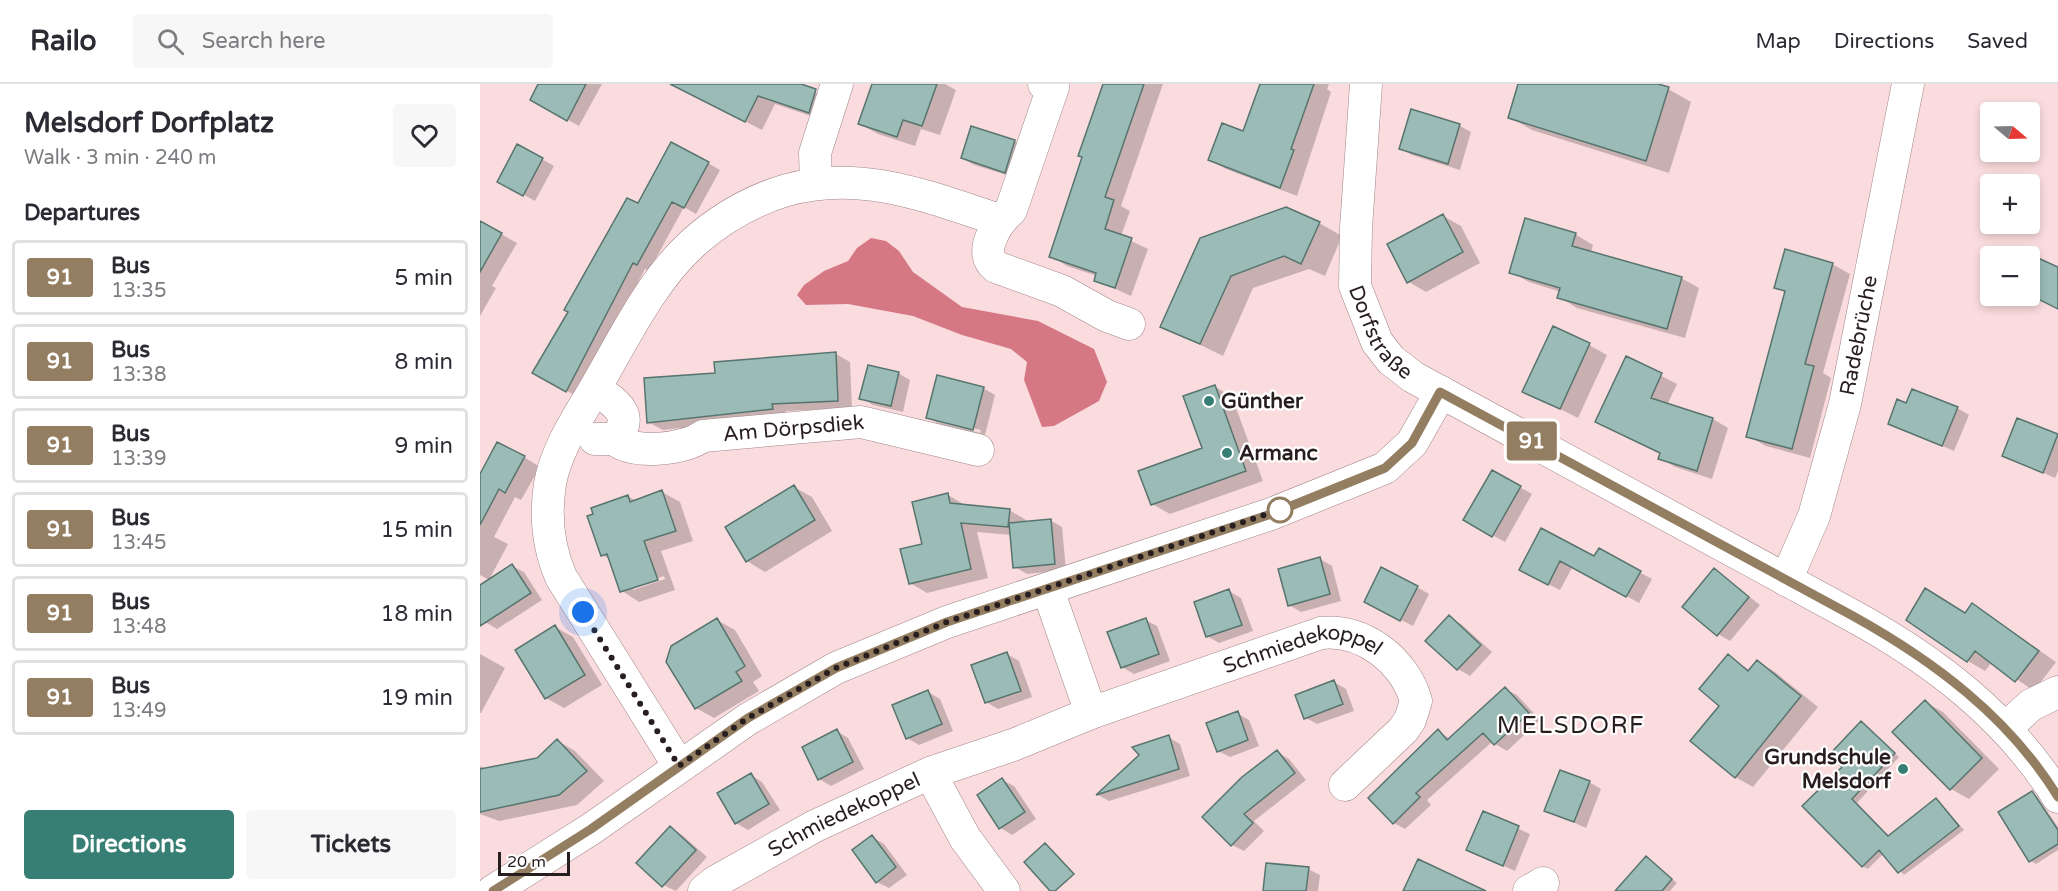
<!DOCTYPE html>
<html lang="en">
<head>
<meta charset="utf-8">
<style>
  body { margin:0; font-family:"Varela Round",sans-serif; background:#f7f7f7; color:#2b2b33; height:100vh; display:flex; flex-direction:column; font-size:22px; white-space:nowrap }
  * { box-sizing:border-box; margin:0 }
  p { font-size:20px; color:#7c7c81 }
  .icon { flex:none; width:33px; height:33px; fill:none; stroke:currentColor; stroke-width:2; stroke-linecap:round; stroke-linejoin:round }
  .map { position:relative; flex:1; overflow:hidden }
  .sheet { display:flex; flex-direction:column; background:#fff; width:480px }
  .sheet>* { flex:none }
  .badge { padding:0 12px; border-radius:4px; font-size:21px; line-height:39px }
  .needle { width:39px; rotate:109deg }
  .tools { position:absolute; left:1500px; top:18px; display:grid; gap:12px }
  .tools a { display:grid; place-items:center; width:60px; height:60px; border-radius:6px; background:#fff; box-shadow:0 3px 9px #0003; font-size:30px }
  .scale { position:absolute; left:18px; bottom:15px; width:72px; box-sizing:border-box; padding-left:6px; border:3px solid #291e1f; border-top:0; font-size:16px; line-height:21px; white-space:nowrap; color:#291e1f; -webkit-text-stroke:4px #fff; paint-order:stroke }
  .you { position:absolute; width:30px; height:30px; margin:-15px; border:4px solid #fff; border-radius:50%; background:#1a73e8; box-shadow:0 0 0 9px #1a73e833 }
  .map>.badge { position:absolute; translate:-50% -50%; box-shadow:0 0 0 3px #fff }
  h2 { padding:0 24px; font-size:22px; line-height:54px }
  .round { display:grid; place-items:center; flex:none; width:63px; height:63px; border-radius:6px; background:#f7f7f7 }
  .overview { display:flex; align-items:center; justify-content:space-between; height:102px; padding:0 24px }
  h1 { font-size:28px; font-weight:700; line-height:45px }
  .action { display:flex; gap:12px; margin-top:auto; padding:12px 24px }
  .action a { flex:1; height:69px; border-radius:6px; background:#377e75; color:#fff; font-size:24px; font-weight:700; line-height:69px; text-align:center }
  .action a+a { background:#f7f7f7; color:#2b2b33 }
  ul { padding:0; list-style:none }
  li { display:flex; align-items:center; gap:18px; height:75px; margin:0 12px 9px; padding:0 12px; border:3px solid #e1e1e2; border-radius:6px }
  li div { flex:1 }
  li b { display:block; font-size:22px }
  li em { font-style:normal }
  li .badge { min-width:66px; font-weight:700; text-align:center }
  header { display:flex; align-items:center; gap:36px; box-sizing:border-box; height:84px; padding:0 30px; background:#fff; border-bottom:2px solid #e1e1e2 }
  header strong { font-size:28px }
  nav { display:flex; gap:33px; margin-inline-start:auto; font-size:21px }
  .search { width:420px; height:54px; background:#f7f7f7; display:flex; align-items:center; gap:15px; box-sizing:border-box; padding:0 21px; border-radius:6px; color:#7c7c81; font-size:22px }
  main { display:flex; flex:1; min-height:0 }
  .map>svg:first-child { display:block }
  .water { fill:#d57884 }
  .shadow { fill:#0003; fill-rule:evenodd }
  .building { fill:#9bbbb6; stroke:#57746f; stroke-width:1.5 }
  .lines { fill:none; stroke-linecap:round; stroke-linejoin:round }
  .minor-casing { stroke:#a28688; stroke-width:33 }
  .minor { stroke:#fff; stroke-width:32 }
  .line-casing { stroke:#fff; stroke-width:14 }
  .line { stroke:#947e62; stroke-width:9 }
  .walk { stroke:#291e1f; stroke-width:6; stroke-dasharray:0 10.8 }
  .poi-dot { fill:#377e75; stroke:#fff; stroke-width:2 }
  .stop-dot { fill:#fff; stroke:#947e62; stroke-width:3 }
  .labels { text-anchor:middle; stroke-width:4.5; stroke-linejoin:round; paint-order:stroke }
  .street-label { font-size:21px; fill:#291e1f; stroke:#fff }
  .poi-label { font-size:21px; font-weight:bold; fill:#291e1f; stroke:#fff; text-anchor:start }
  .quarter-label { font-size:24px; letter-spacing:1.5px; fill:#291e1f; stroke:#fff }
</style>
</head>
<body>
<header>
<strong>Railo</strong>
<div class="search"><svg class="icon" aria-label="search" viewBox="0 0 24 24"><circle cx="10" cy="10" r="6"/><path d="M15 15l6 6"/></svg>Search here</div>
<nav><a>Map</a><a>Directions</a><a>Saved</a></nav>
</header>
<main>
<section class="sheet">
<div class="overview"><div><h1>Melsdorf Dorfplatz</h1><p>Walk · 3 min · 240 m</p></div><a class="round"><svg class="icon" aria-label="heart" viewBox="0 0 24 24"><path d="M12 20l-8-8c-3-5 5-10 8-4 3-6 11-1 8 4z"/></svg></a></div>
<h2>Departures</h2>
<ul>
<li><span class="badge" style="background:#947e62;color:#fff">91</span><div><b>Bus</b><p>13:35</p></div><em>5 min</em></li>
<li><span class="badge" style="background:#947e62;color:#fff">91</span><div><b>Bus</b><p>13:38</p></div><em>8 min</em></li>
<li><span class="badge" style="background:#947e62;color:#fff">91</span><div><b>Bus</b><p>13:39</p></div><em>9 min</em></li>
<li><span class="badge" style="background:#947e62;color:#fff">91</span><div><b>Bus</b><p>13:45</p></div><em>15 min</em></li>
<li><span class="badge" style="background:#947e62;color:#fff">91</span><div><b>Bus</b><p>13:48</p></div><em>18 min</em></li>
<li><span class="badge" style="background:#947e62;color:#fff">91</span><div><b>Bus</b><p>13:49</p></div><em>19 min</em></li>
</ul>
<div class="action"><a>Directions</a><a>Tickets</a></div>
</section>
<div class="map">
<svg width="1578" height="807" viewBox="0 0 1578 807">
  <rect width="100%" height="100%" fill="#fbdcde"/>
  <path class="water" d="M391,154L406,157L419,167L433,188L482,223L558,237L614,265L627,298L619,317L574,342L562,343L544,296L547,278L531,265L482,251L433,232L368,220L326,221L317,211L324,201L344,187L368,177L377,164Z"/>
  <path class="shadow" d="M60,0H122L99,42L52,16Z
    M193,0H316L353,16L346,37L295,20L282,46Z
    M394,0H465L476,6L460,51L441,45L435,62L398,50L380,40Z
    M625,0H683L641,122L650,127L641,152L668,165L651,212L616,196L617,192L587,182L571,172Z
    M781,0H849L847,5L851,8L817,112L746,85L729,75L764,49Z
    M1040,0H1173L1188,5L1211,18L1189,89L1052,46L1029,33Z
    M932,27L980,42L991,48L980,86L932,71L920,64Z
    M492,44L535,57L547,64L537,94L494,81L482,74Z
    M62,75L74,82L55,117L19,97Z
    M228,79L240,86L216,130L204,123L169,187L165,185L98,313L54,289L90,228L159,121Z
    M963,132L981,142L1000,179L946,208L929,198Z
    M0,138L37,159L12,202L16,204L0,232Z
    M839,139L862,152L845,192L829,185L773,204L743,272L682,242L721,155Z
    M1095,150L1113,161L1111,168L1201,194L1219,204L1205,254L1097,224L1079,213L1081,208L1049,198L1031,188Z
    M1352,180L1370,190L1343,289L1351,294L1330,374L1286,362L1268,352L1306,209L1295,203Z
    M1109,261L1127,271L1098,334L1044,307Z
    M356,270L370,278L372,324L306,327L307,332L183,346L168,338L237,290Z
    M1146,274L1197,300L1187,321L1233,335L1248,344L1232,395L1195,383L1180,374L1181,369L1117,337Z
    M418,289L430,296L423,328L393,321L381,314Z
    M734,302L752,313L783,397L690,430L672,420L723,365Z
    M503,304L515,311L505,351L459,340L447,333ZM458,335L501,346L500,349L458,338Z
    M1477,324L1489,331L1474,367L1409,339Z
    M1537,336L1578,352V387L1575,394L1524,371Z
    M44,373L60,383L41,416L35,413L14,453L28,460L9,496L0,491V393Z
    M1012,388L1052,410L1025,458L985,436Z
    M314,403L332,413L352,447L285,488L267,477Z
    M182,408L200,418L213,457L181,467L195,506L159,518L142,507L131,476L122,471L148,412L156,417ZM184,492L185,495L153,506V503Z
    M468,411L485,421L529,426L546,436V439L570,436L582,443L586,486L547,490L535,483L532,451L497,448L508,494L447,509L430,499L444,461Z
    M1062,446L1115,474L1119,466L1172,495L1159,519L1093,482L1080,506L1052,492Z
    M840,475L852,482L861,517L821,528L809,521Z
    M32,482L44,488L62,516L17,545L5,538L0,531V503Z
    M1235,486L1280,521L1250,557L1238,550Z
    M937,503L949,510L933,542L897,524Z
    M749,507L761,514L773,547L739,559L727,552Z
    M1493,520L1576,578L1554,607L1512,578L1505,587L1488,577L1486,530Z
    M969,533L981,540L1012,568L990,592L978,585L947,557Z
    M237,536L255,546L282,592L273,598L279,607L234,634L216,624Z
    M665,536L677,542L690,577L654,590L642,583Z
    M75,543L93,553L122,601L84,624L66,614Z
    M0,570L25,584L1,629H0Z
    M527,570L539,577L552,613L518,625L506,618Z
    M1248,572L1271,587L1278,578L1295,588L1338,623L1273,703L1255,693L1241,622Z
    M854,598L866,605L874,627L837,640L826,634Z
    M1025,605L1037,611L1060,636L1027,667L1012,658L947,716L951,721L925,745L914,739L958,647L969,654Z
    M448,608L460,615L473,647L439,661L427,654Z
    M1445,618L1463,628L1519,685L1489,715L1471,705L1415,648Z
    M757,629L769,636L779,662L750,673L738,667Z
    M1381,639L1419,673L1377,719L1410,753L1457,716L1484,746L1424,791L1404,769L1388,785L1382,782L1364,683Z
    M357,647L368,654L384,685L351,702L339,695Z
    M688,653L700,660L710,692L629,717L618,711L661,672Z
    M78,657L95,667L124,697L97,721L19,737L0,730V682L7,685L58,675Z
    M797,668L809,675L826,696L774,737L784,747L764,767L752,761L724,733Z
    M271,691L282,698L300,726L268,746L256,739Z
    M522,696L534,702L556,735L532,751L521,744L499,712Z
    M1109,698L1121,705L1106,744L1066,726Z
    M1552,708L1557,712L1578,743V766L1556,780L1551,777Z
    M1004,729L1050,750L1035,787L988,766Z
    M191,744L202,751L227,773L196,807L183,801Z
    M392,753L404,760L427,791L409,804L397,798Z
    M1171,777L1197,799L1190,807H1141Z
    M828,785L840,791L838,807H785Z"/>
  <path class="building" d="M58,0H106L87,37L50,16Z
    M190,0H321L336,5L329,29L278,12L265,38Z
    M392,0H457L442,42L423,36L417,53L378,40Z
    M623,0H664L625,113L634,116L625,145L652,154L635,204L614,197L616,189L569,173L602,73L598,72Z
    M780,0H834L811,65L814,66L800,104L728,76L742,39L763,47Z
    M1038,0H1178L1189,3L1166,77L1028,34Z
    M931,25L980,40L968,80L919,65Z
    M491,42L535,56L525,89L481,74Z
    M191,58L229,78L204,124L192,118L157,181L153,179L86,308L52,289L88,228L84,226L147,114L158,119Z
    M37,60L63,74L43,112L17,98Z
    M806,123L840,138L821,180L804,172L751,192L720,260L680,243L720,154Z
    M963,130L983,168L927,199L907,160Z
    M1045,134L1096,149L1092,162L1202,193L1187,245L1077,214L1080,204L1029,189Z
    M0,137L22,149L0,188Z
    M1305,165L1353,179L1325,280L1334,282L1312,365L1266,353L1305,207L1294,204Z
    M1558,174L1578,183V225L1550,211V192Z
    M1073,242L1110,259L1080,325L1042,308Z
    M356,268L358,317L292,320L293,325L167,339L164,294L235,289L234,278Z
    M1146,272L1182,289L1171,314L1233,334L1217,387L1178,375L1180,369L1115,338Z
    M388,281L419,288L411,322L379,315Z
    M457,291L504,303L493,346L446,334Z
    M735,301L766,387L671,421L658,387L722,364L703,312Z
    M1432,305L1478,323L1462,362L1408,340L1417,315L1426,319Z
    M1537,334L1578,350L1563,389L1522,372Z
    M17,358L45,372L25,409L19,405L0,441V390Z
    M1012,386L1041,402L1012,453L983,436Z
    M314,401L335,436L266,478L245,443Z
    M182,406L196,447L164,457L178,496L140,508L127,470L121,472L107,432L113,430L111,424L148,411L150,418Z
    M468,409L470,419L530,425L528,443L481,439L491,485L429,500L420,465L442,460L432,418Z
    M571,435L575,480L533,484L529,439Z
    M1061,444L1114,472L1119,464L1161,487L1146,513L1080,477L1068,501L1039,486Z
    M840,473L850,510L808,522L798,485Z
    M32,480L51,509L0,542V501Z
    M901,483L938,502L920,537L884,518Z
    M1234,484L1269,513L1237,552L1202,523Z
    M1445,504L1485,529L1492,519L1559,567L1535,598L1495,567L1487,578L1426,536Z
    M749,505L762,541L726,553L714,518Z
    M969,531L1001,561L977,586L945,557Z
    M237,534L265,582L256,588L262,597L215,625L186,578L191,562Z
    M666,534L679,570L641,584L627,548Z
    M75,541L105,591L65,615L35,566Z
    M527,568L541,607L505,619L491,581Z
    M1248,570L1268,587L1277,576L1321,612L1255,694L1210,657L1239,622L1219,605Z
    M854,596L863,620L824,635L815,611Z
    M1025,603L1049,629L1014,661L1003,649L936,709L940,713L913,740L888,714L958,645L967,656Z
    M448,606L462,640L426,655L412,621Z
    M1445,616L1502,674L1470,706L1412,648Z
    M758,627L768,656L737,668L726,639Z
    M1381,637L1415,669L1372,715L1408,752L1456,714L1479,742L1418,789L1399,766L1382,783L1322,722L1362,683L1349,671Z
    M357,645L373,678L338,696L322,663Z
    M689,651L699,685L616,711L659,671L652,663Z
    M77,655L107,687L79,711L0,728V685L57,674Z
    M797,666L815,689L764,730L773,739L751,762L722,733L762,693Z
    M1080,686L1110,697L1094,738L1064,727Z
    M271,689L289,720L255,740L237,709Z
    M522,694L545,728L519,745L497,711Z
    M1552,707L1578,746V760L1549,778L1518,728Z
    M1003,727L1039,742L1023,782L986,766Z
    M190,742L216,766L182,803L156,779Z
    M392,751L416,783L396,799L372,766Z
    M565,759L594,790L575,807H570L544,778Z
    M1166,772L1192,795L1182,807H1135Z
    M938,775L1006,807H923Z
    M786,779L829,783L826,807H783Z"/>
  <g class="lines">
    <defs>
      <g id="minor">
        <path d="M564,0L573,3L531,126C517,138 497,169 516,183L582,207L627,232L649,240"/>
        <path id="s1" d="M886,0L876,144L875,202L897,258L911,276L933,293L1373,532C1455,577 1528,633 1578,713"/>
        <path d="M336,100L335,69L357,0"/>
        <path d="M115,355H134C157,332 135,318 115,305"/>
        <path id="s2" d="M134,355C153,371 203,366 223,352L381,338L498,366"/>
        <path id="s3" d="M1306,496L1334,432L1365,320L1428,0"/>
        <path d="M568,506L611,629"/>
        <path d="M1525,645L1551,621L1578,608"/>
        <path d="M199,682L81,493C68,463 65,432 70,400C76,366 97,335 114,306C143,257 170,198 213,159C240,135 273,116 307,106C382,85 449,113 519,136"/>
        <path d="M450,689L485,754L524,807"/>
        <path d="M13,807L111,745L268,635L356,584L467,538L791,430L905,384L932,359L961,308"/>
        <path id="s4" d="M224,807L235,798L335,742L450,689L533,661L611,629L841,549C883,544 925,577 936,617L930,636L923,646L865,701"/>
        <path d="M1049,807L1063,799"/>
      </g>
    </defs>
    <use href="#minor" class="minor-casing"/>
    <use href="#minor" class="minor"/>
  </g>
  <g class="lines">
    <defs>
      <path id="line" d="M13,807L111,745L268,634L356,584L467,538L791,430L905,384L932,359L960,308L1373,532C1454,577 1529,633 1578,713"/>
    </defs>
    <use href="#line" class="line-casing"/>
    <use href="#line" class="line"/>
    <path class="walk" d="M103,528L199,682L268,634L356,584L467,538L802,425L800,426"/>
  </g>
  <g class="poi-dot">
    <circle cx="729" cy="317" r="6"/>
    <circle cx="747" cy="369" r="6"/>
    <circle cx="1423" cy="685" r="6"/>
  </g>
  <circle class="stop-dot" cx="800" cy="426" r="12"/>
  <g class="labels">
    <g class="street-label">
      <text dy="7" stroke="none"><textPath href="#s1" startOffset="256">Dorfstraße</textPath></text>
      <text dy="7" stroke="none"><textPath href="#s3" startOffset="256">Radebrüche</textPath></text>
      <text dy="7" stroke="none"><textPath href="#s2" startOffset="184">Am Dörpsdiek</textPath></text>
      <text dy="7" stroke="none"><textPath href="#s4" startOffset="651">Schmiedekoppel</textPath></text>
      <text dy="7" stroke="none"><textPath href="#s4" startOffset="160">Schmiedekoppel</textPath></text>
    </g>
    <g class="poi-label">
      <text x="741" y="324">Günther</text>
      <text x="759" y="376">Armanc</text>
      <text x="1411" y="680" text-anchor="end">Grundschule<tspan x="1411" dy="24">Melsdorf</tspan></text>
    </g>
    <g class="quarter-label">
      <text x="1091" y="649">MELSDORF</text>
    </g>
  </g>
</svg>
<div class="tools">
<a><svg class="needle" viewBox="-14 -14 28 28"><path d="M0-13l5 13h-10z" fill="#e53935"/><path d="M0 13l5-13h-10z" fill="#7c7c81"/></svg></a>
<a>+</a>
<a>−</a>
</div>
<div class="scale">20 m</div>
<div class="you" style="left:103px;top:528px"></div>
<b class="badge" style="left:1052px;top:357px;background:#947e62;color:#fff">91</b>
</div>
</main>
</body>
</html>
